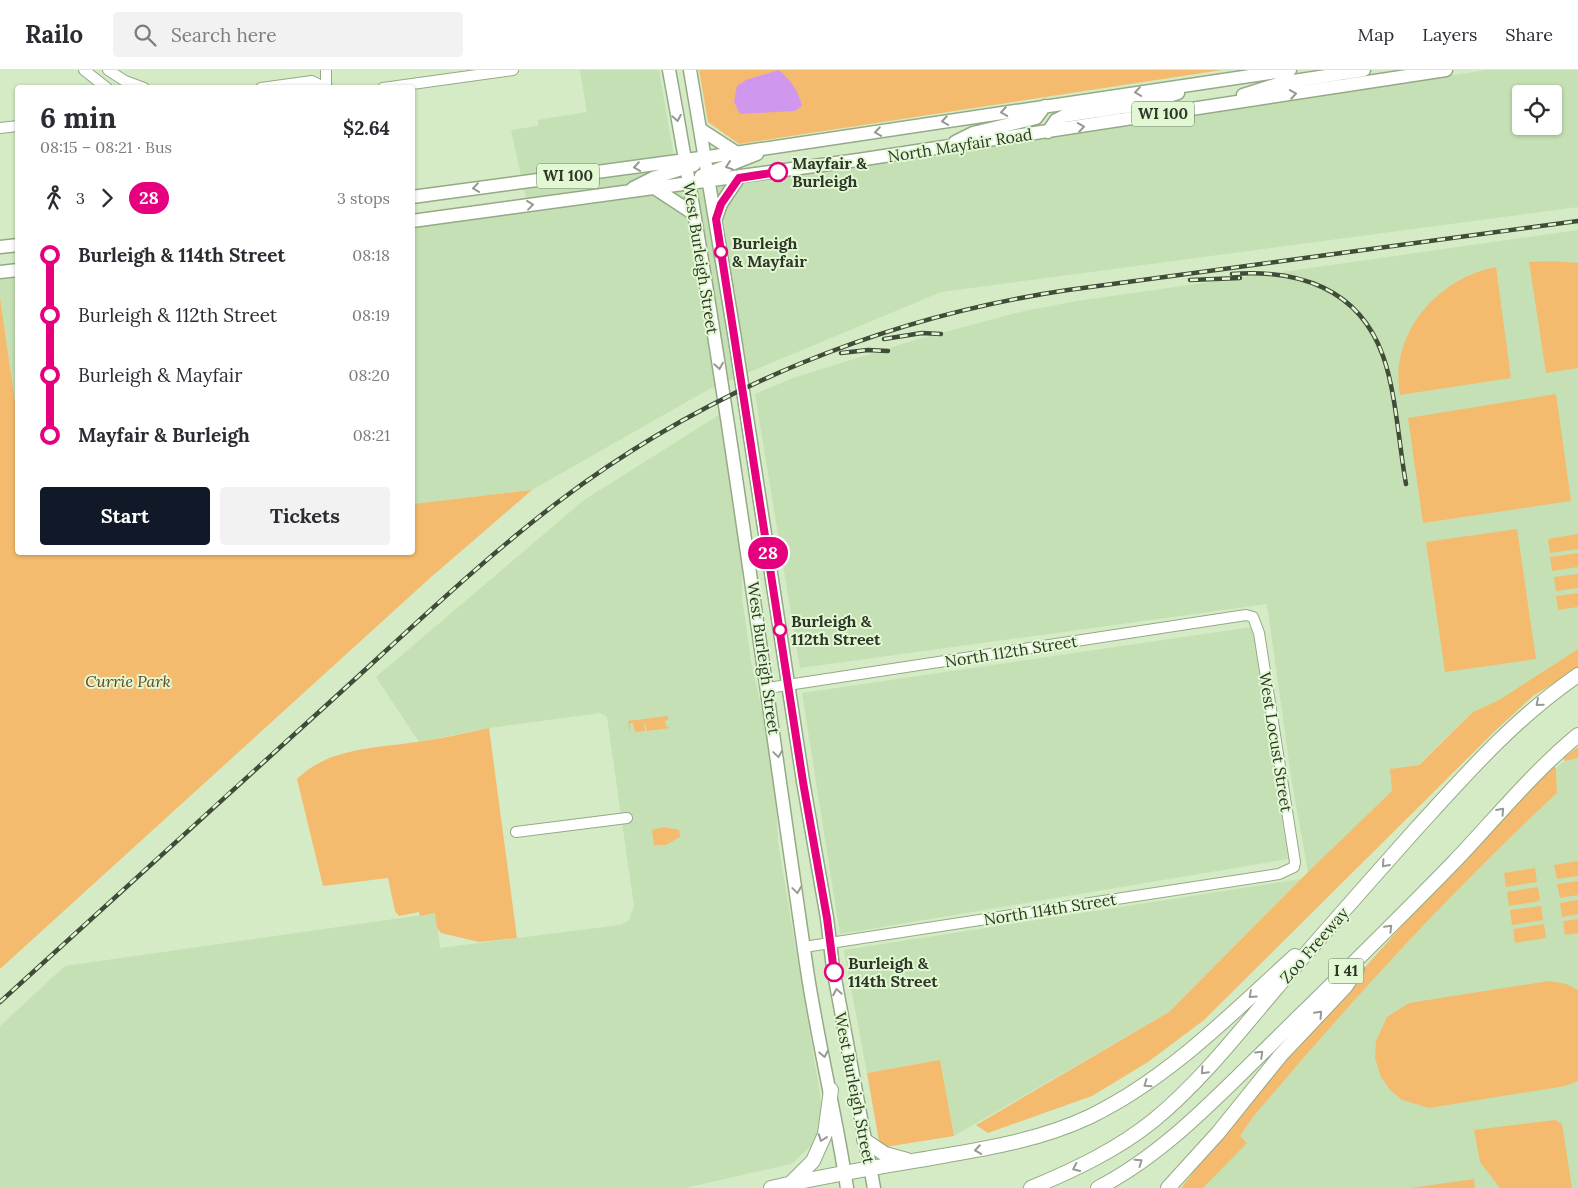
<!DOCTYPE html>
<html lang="en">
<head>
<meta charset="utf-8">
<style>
  body { margin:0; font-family:Lora,serif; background:#f2f2f3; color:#2b2b33; height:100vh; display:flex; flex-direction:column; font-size:19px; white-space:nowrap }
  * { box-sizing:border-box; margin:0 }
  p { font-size:16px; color:#7c7c81 }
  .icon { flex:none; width:28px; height:28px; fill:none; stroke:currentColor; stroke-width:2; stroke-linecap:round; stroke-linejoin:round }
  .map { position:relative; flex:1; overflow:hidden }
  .sheet { position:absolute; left:15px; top:15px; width:400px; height:470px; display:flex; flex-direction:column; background:#fff; border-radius:5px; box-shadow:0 1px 4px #0004 }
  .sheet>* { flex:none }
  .badge { padding:0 10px; border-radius:16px; font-size:18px; line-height:32px }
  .tools { position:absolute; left:1512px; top:15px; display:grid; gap:10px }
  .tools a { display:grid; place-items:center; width:50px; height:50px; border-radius:5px; background:#fff; box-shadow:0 1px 4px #0004; font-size:25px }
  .map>.badge { position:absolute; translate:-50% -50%; box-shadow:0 0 0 2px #fff }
  .legs { display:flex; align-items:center; gap:8px; height:55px; padding:0 25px; font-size:16px }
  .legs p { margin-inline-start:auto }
  .headline { display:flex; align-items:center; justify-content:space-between; height:85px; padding:0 25px }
  h1 { font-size:28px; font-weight:700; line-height:38px }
  .action { display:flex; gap:10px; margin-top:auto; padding:10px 25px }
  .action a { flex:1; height:58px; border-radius:5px; background:#111827; color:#fff; font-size:20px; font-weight:700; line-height:58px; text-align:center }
  .action a+a { background:#f2f2f3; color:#2b2b33 }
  ul { padding:0 25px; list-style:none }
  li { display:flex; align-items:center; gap:18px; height:60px; font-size:19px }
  li i { display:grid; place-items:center; width:8px; height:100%; margin:0 6px; background:currentColor }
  li i::after { content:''; width:12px; height:12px; margin:-6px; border:4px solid; border-radius:50%; background:#fff }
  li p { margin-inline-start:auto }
  li:first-child i { background:linear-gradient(#0000 50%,currentColor 0) }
  li:last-child i { background:linear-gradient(currentColor 50%,#0000 0) }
  header { display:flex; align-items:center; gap:30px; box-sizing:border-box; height:70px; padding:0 25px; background:#fff; border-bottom:1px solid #e1e1e2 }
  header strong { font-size:24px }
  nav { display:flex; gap:28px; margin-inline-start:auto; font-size:18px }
  .search { width:350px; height:45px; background:#f2f2f3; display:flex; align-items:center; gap:12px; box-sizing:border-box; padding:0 18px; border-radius:5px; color:#7c7c81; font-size:19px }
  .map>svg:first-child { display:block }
  .built { fill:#c5e0b4; fill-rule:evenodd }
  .green { fill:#f4bb6e }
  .water { fill:#d097ef }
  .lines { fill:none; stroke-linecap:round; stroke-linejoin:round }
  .minor-casing { stroke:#94aa86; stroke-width:12 }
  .major-casing { stroke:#94aa86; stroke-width:15 }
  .highway-casing { stroke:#94aa86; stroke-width:16 }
  .minor { stroke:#fff; stroke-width:10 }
  .major { stroke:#fff; stroke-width:12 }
  .highway { stroke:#fff; stroke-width:14 }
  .rail-casing { stroke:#404b39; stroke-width:4.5 }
  .rail { stroke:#e1f8d2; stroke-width:2.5; stroke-dasharray:8; stroke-linecap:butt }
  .oneway { stroke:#969a93 }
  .line-1-casing { stroke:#fff; stroke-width:11 }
  .line-1 { stroke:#e6007e; stroke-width:8 }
  .stop-1-dot { fill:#fff; stroke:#e6007e; stroke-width:2.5 }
  .labels { text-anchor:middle; stroke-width:4; stroke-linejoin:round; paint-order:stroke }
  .shield { fill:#e1f8d2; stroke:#63705a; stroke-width:1 }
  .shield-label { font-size:15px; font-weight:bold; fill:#2d3627 }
  .street-label { font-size:16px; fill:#2d3627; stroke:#e1f8d2 }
  .stop-label { font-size:16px; font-weight:bold; fill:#2d3627; stroke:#e1f8d2; text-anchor:start }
  .park-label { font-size:16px; font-style:italic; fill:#634720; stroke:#e1f8d2 }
</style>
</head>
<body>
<header>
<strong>Railo</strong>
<div class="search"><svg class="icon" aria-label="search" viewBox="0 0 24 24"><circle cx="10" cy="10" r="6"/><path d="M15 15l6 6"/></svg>Search here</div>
<nav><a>Map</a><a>Layers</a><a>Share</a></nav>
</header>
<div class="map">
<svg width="1578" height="1118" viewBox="0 0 1578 1118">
  <rect width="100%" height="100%" fill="#d4ebc5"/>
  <path class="built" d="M580,0H659L680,122L1487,0H1578V137L941,222L711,318L532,420L413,434L412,157L529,142L511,60L538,56V50L587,42ZM1521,24H1554V56H1521Z
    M1578,160V579L1499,630L1473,642L1418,695L1391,699L1393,721L1308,802L1292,713L1267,534L800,598L755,324L793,308L915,270L1024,241L1077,231Z
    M17,208L18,332H15L0,227V210Z
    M719,345L742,491V527L751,591L763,645L776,728L778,772L822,1037L819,1071L814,1070L811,1076L791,1094L685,1118H0V956L65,896L436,843L440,878L620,855L629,850L634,836L607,647L600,643L489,658L419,672L376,607L584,430Z
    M1252,557L1288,789L840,864L802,623Z
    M1578,688V1118H1203L1246,1073L1239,1066L1253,1047L1348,935L1490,785L1557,723L1556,698L1565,691Z
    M1301,809L1169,942L954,1066L940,990L867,1003L844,880Z"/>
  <path class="green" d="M699,0H1222L739,74L708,52Z
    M1553,191L1578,193V298L1546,303L1529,192Z
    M1496,197L1511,308L1400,325C1389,263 1438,208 1496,197Z
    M0,227L15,332H17L18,482H412L413,434L532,420L430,508L0,899Z
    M1556,324L1571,431L1423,453L1408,348Z
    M1517,459L1536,589L1445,602L1426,472Z
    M1578,464V479L1550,483L1548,469Z
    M1578,483V497L1552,501L1550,487Z
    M1578,504V518L1556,521L1554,507Z
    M1578,523V537L1558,540L1556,526Z
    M1578,579V598L1533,626L1494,662L1204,950L1148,992L1092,1026L988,1063L976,1055L1169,942L1308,802L1392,721L1390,699L1419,695L1473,642L1499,630Z
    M668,646V650L665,651L666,656L670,658L647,661L644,651L645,661L635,662L633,653H630V663L628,651Z
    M489,658L517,868L479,872L441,863L437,858L435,843L420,846L419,842L399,846L395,841L388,808L323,816L297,709C328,678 375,678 417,672C441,669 465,663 489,658Z
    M1578,677V688L1565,691L1563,688Z
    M1551,694L1556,698L1557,723C1448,824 1349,933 1253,1047L1240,1066L1247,1073L1203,1118H1181C1295,969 1423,832 1551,694Z
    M664,757L679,760L680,767L666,775H654L652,760Z
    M1578,791V806L1557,809L1554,795Z
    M1535,798L1537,812L1506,817L1504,803Z
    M1578,811V825L1560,828L1557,814Z
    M1538,817L1540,831L1509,836L1507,822Z
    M1578,830V844L1562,847L1560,833Z
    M1541,836L1543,850L1512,855L1510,840Z
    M1578,849V863L1565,865L1563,851Z
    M1544,854L1546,868L1515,873L1513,859Z
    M1549,911L1566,914L1578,920V1011L1565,1016L1429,1038L1402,1030L1390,1020L1381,1007L1375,988L1376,971L1387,947L1409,933Z
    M940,990L954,1066L885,1077L879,1071L867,1003Z
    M1555,1050L1562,1054L1572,1118H1500L1480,1092L1474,1060Z
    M1474,1109L1475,1118H1411Z"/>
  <path class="water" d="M779,0C791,11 798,20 802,36L795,41L740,44L734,32L737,16L746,10Z"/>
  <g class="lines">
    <defs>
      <path id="minor" d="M84,0L107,18
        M108,0L125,11L144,18
        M261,18L312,11L325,18
        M326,18V0
        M383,18L513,0
        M0,58L18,56
        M768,618L1246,545L1253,547L1259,563L1295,792L1294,797L1279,804L804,877
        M516,762L627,748"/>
      <path id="major" d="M669,0C724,299 763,599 807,900C818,973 836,1045 847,1118
        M690,0L735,269L803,711L827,848L833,898L874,1118
        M1243,25L1281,13L1364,0
        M700,59L737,83
        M1048,62L1056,50L1064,46L1143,34L1178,23
        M955,72L973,63L1036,48L1045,36
        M701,106L757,84
        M633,118L653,108L694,95
        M656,119L694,144
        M412,127L715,86L1290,0
        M716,148L721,134L739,107
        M412,151L858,90L1446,0
        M0,177L18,175
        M0,202L18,200"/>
      <path id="highway" d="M864,1070L885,1084L907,1090
        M790,1114L813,1091L825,1064L831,1020
        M771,1118C820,1107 870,1098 919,1090C977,1080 1037,1072 1091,1046C1169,1008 1231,944 1295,886
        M1031,1118C1074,1100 1117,1080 1154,1050C1199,1013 1236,966 1273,922C1320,867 1368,813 1416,759C1468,702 1514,649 1578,605
        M1098,1118C1160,1086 1209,1035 1258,987C1324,922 1390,858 1454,792C1495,749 1532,703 1578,665
        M1168,1118L1218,1063L1280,986L1345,917L1357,899"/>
    </defs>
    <use href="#minor" class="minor-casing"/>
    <use href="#major" class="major-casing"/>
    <use href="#highway" class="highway-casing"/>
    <use href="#minor" class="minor"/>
    <use href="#major" class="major"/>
    <use href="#highway" class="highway"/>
    <defs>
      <path id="rail" d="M1232,204C1298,199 1359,218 1383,286C1396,322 1399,376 1406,414
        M1190,210L1240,208
        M884,269L922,263L941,264
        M841,283L868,280L888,281
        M0,932C110,832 220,731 331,631C405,564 478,493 558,432C707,319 884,247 1068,220L1578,151"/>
    </defs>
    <use href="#rail" class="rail-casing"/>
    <use href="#rail" class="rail"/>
  </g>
  <defs><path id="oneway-chevron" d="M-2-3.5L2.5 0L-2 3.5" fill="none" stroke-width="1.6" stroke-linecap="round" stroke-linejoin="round" transform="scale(1.25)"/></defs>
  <g class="oneway">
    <use href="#oneway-chevron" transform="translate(1138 22) rotate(172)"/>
    <use href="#oneway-chevron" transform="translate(1293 24) rotate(-9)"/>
    <use href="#oneway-chevron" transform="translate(1004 42) rotate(171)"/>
    <use href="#oneway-chevron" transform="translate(677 48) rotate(80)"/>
    <use href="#oneway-chevron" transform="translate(945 51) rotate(171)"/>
    <use href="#oneway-chevron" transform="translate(1081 57) rotate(-9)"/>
    <use href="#oneway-chevron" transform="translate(878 62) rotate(171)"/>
    <use href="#oneway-chevron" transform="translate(729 96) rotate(162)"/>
    <use href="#oneway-chevron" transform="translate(637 97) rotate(172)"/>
    <use href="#oneway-chevron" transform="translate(476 118) rotate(172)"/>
    <use href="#oneway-chevron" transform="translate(530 135) rotate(-7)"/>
    <use href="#oneway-chevron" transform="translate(719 296) rotate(81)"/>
    <use href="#oneway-chevron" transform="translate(1539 633) rotate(139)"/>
    <use href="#oneway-chevron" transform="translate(778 684) rotate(82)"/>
    <use href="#oneway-chevron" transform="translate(1501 741) rotate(-48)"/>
    <use href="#oneway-chevron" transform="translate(1385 794) rotate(132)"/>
    <use href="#oneway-chevron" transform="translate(797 820) rotate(82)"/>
    <use href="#oneway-chevron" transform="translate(1389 858) rotate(-46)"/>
    <use href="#oneway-chevron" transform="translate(837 922) rotate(-100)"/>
    <use href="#oneway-chevron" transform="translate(1252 925) rotate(138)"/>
    <use href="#oneway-chevron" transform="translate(1319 944) rotate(-47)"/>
    <use href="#oneway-chevron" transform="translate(824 984) rotate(79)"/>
    <use href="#oneway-chevron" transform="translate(1260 984) rotate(-44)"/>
    <use href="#oneway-chevron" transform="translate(1204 1001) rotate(133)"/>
    <use href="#oneway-chevron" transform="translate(1147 1014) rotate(145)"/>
    <use href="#oneway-chevron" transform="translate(822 1068) rotate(110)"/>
    <use href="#oneway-chevron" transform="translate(978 1080) rotate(171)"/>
    <use href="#oneway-chevron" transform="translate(1139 1092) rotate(-35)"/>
    <use href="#oneway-chevron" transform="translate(1076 1098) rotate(155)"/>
  </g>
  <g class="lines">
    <defs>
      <path id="line-1" d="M778,102L739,108L721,134L716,149L803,712L827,848L834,902"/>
    </defs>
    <use href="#line-1" class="line-1-casing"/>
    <use href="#line-1" class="line-1"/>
  </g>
  <g class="stop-1-dot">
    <circle cx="778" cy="102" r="9"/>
    <circle cx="721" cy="182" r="6"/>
    <circle cx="780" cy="560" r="6"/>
    <circle cx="834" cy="902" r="9"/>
  </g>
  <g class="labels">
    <g class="shield">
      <rect x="1132" y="31.5" width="62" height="25" rx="4"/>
      <rect x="537" y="93.5" width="62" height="25" rx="4"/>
      <rect x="1328.5" y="888.5" width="35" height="25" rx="4"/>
    </g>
    <g class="shield-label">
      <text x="1163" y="49">WI 100</text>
      <text x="568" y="111">WI 100</text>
      <text x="1346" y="906">I 41</text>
    </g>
    <g class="street-label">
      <text transform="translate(960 75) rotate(-9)" y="6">North Mayfair Road</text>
      <text transform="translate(701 188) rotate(81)" y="6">West Burleigh Street</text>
      <text transform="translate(1011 581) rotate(-9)" y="6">North 112th Street</text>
      <text transform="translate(764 588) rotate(82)" y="6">West Burleigh Street</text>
      <text transform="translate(1276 672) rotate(81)" y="6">West Locust Street</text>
      <text transform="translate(1050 839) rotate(-9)" y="6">North 114th Street</text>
      <text transform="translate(1314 875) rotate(-49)" y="6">Zoo Freeway</text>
      <text transform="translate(855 1018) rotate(79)" y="6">West Burleigh Street</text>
    </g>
    <g class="stop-label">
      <text x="792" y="99">Mayfair &amp;<tspan x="792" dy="18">Burleigh</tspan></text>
      <text x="732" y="179">Burleigh<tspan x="732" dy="18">&amp; Mayfair</tspan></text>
      <text x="791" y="557">Burleigh &amp;<tspan x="791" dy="18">112th Street</tspan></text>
      <text x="848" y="899">Burleigh &amp;<tspan x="848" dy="18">114th Street</tspan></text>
    </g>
    <g class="park-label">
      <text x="128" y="617">Currie Park</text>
    </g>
  </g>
</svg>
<div class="tools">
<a><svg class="icon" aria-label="locate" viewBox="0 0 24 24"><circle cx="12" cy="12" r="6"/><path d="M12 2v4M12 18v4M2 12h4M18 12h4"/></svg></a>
</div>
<b class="badge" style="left:768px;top:483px;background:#e6007e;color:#fff">28</b>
<section class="sheet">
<div class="headline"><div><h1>6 min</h1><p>08:15 – 08:21 · Bus</p></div><b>$2.64</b></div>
<div class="legs"><svg class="icon" aria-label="walk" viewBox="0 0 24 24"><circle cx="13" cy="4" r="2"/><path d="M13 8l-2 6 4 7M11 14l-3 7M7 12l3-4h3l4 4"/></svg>3<svg class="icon" aria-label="forward" viewBox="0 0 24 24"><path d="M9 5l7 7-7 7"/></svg><b class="badge" style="background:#e6007e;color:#fff">28</b><p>3 stops</p></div>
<ul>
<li><i style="color:#e6007e"></i><b>Burleigh &amp; 114th Street</b><p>08:18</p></li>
<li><i style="color:#e6007e"></i><span>Burleigh &amp; 112th Street</span><p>08:19</p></li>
<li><i style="color:#e6007e"></i><span>Burleigh &amp; Mayfair</span><p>08:20</p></li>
<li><i style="color:#e6007e"></i><b>Mayfair &amp; Burleigh</b><p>08:21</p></li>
</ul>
<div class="action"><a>Start</a><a>Tickets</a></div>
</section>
</div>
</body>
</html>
